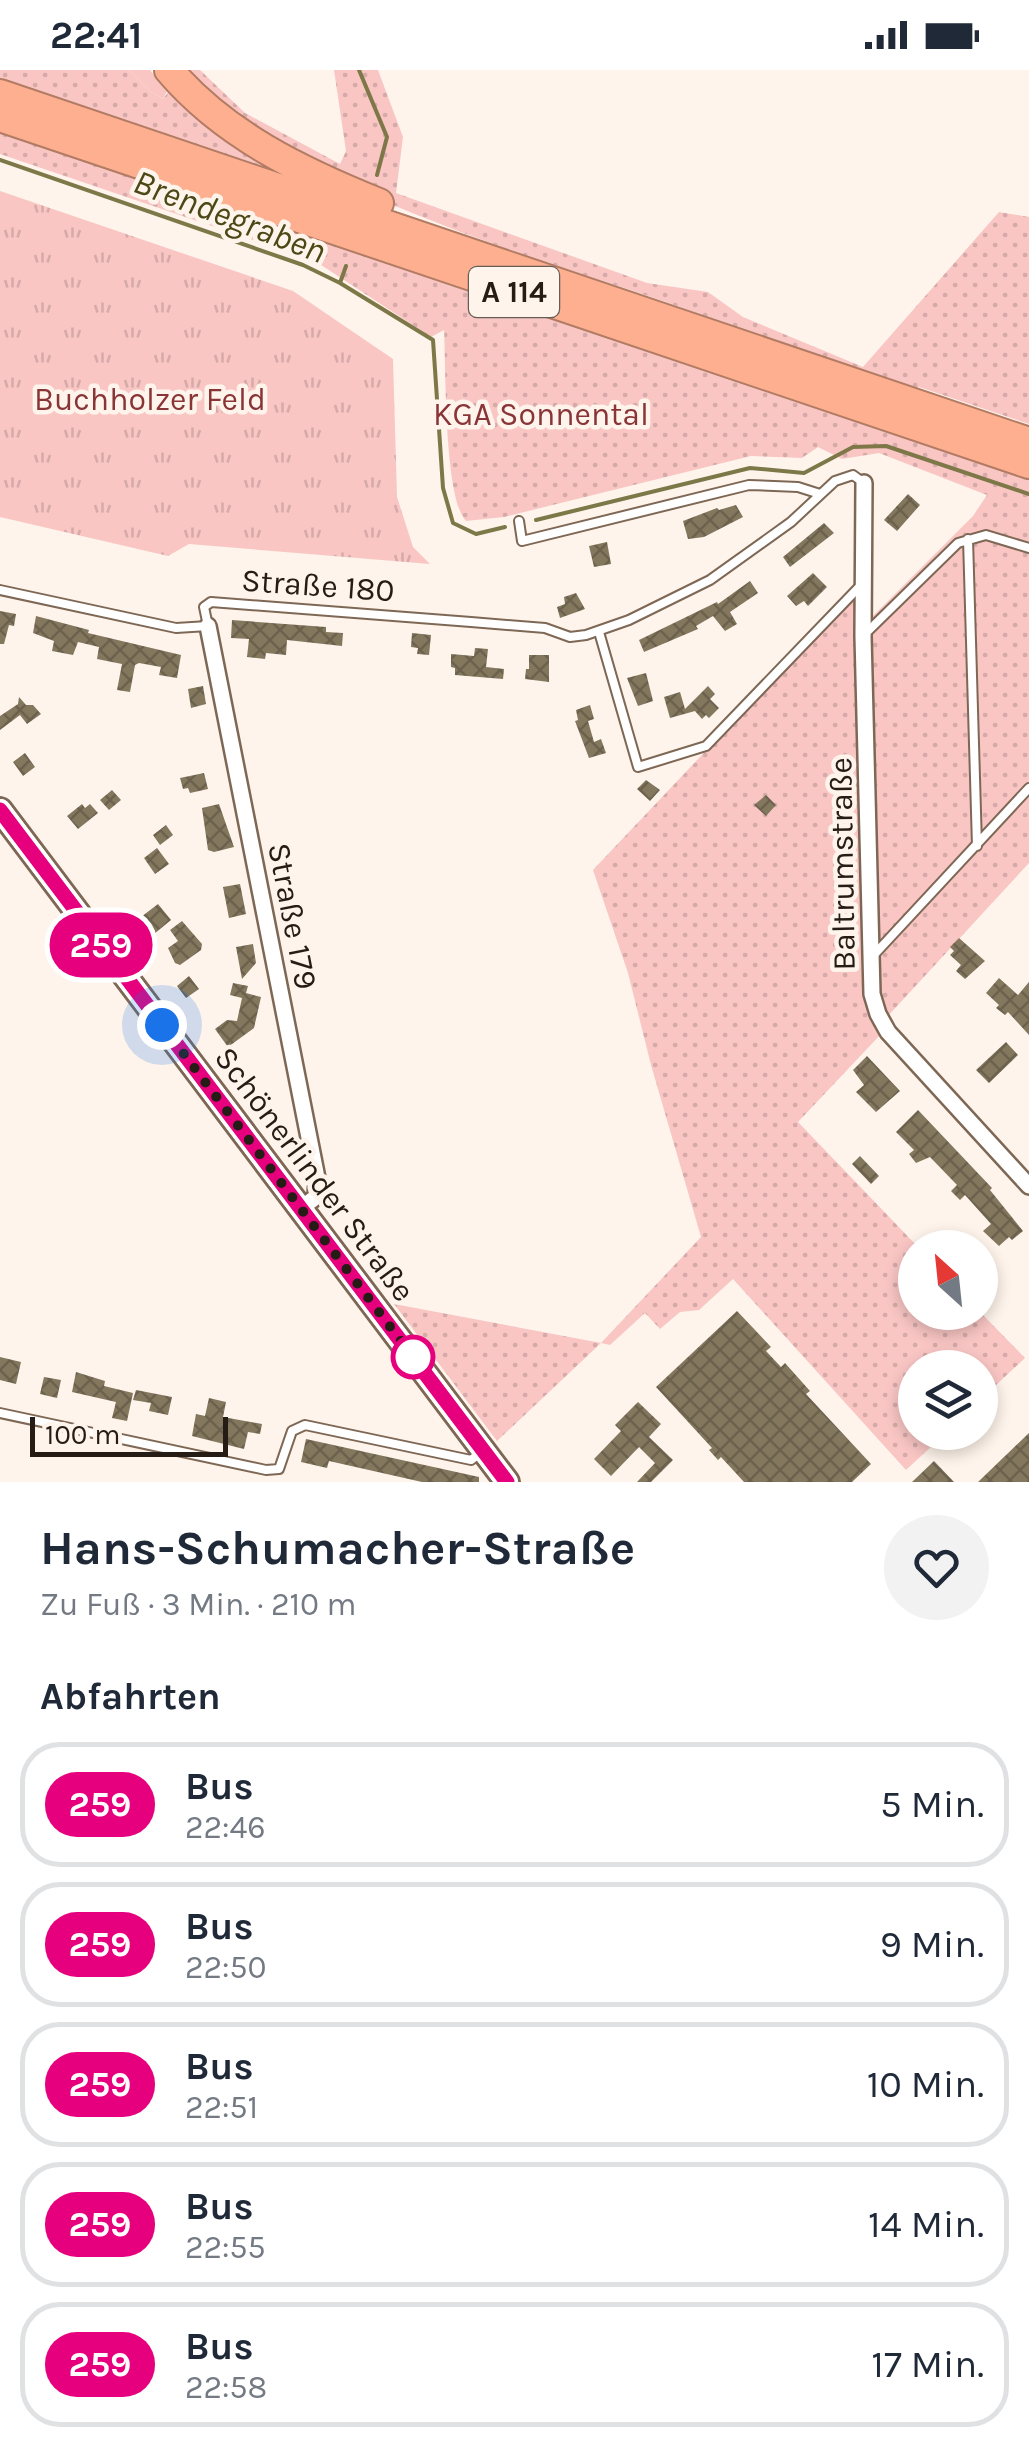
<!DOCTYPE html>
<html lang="de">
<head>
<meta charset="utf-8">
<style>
  body { margin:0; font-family:Karla,sans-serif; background:#f2f2f3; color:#1f2937; height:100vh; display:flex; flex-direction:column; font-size:38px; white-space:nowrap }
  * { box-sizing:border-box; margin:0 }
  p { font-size:32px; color:#747a83 }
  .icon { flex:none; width:55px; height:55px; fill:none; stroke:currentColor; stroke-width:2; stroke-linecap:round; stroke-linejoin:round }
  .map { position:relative; height:1412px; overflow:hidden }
  .side { display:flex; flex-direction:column; background:#fff; flex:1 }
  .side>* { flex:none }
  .badge { padding:0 20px; border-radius:32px; font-size:35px; line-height:65px }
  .needle { width:65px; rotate:333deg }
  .controls { position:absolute; left:898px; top:1160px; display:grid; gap:20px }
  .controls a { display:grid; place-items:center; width:100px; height:100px; border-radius:50%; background:#fff; box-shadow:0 5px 15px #0003; font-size:50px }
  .scale { position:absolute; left:30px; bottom:25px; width:198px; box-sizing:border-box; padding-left:10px; border:5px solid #251c15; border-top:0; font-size:28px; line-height:35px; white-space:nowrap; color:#251c15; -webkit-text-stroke:8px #fef4eb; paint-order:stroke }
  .you { position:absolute; width:50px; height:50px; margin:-25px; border:8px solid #fff; border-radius:50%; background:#1a73e8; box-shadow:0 0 0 15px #1a73e833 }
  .map>.badge { position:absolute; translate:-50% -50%; box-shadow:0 0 0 5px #fff }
  h2 { padding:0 40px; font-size:38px; line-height:90px }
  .round { display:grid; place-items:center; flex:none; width:105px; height:105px; border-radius:52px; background:#f2f2f3 }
  .summary { display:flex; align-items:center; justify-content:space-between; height:170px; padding:0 40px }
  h1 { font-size:48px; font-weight:700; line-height:75px }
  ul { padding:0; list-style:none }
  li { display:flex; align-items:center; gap:30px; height:125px; margin:0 20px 15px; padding:0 20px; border:5px solid #e0e1e3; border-radius:40px }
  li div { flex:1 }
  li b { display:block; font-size:38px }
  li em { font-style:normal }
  li .badge { min-width:110px; font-weight:700; text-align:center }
  .status { display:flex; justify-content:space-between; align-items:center; height:70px; padding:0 50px; background:#fff; direction:ltr }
  .status svg { height:28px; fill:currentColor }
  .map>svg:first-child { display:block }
  .grass { fill:url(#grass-dots) }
  .forest { fill:url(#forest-firs) }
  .park { fill:url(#park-tufts) }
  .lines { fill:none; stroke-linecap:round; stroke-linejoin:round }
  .stream { stroke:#7e7849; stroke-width:4 }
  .building { fill:url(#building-cross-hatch) }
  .lane-casing { stroke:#7e6855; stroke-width:12 }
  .street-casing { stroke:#7e6855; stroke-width:20 }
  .secondary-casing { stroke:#7e6855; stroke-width:28 }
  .highway-casing { stroke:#b27c64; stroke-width:32 }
  .lane { stroke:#fff; stroke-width:8 }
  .street { stroke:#fff; stroke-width:15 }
  .secondary { stroke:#fff; stroke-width:22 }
  .highway { stroke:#feaf8f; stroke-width:28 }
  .line-casing { stroke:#fff; stroke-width:22 }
  .line { stroke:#e6007e; stroke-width:15 }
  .walk { stroke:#251c15; stroke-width:10; stroke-dasharray:0 18 }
  .stop-dot { fill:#fff; stroke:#e6007e; stroke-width:5 }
  .labels { text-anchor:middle; stroke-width:9; stroke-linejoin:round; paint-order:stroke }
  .shield { fill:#fef4eb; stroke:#665d55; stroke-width:2.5 }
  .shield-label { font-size:30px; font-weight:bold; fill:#251c15 }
  .park-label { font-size:32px; fill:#893436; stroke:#fef4eb }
  .street-label { font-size:32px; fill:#251c15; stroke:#fef4eb }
  .water-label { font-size:35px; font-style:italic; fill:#4b4815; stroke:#fef4eb }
</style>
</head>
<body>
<div class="status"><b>22:41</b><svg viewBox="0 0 49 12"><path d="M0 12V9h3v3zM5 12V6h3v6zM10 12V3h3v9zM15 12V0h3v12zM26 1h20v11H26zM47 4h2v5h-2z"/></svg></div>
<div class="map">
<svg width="1029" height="1412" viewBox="0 0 1029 1412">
  <defs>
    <pattern id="grass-dots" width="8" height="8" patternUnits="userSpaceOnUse" patternTransform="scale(2.5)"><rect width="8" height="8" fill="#f9c6c4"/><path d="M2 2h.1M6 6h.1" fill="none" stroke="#d5aaa8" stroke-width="1.8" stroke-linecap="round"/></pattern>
    <pattern id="forest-firs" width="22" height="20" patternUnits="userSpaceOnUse" patternTransform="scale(2.5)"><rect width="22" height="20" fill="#f9c6c4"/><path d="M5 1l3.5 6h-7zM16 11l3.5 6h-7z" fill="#d5aaa8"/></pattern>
    <pattern id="park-tufts" width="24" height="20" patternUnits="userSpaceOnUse" patternTransform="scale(2.5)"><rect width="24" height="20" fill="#f9c6c4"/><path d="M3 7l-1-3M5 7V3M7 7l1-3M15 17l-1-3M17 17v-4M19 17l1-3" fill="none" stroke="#d5aaa8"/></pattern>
    <pattern id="building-cross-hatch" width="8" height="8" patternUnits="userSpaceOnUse" patternTransform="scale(2.5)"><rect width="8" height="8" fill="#83775e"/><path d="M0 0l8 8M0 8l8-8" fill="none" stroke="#6b614c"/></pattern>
  </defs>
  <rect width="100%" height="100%" fill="#fef4eb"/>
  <path class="grass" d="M0,0H129L151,22L163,29L171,18L329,121L0,15Z
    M182,0H200L245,43L340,94L346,81L334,0H378L403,67L396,123L647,213L708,222L743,247L863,297L999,142L1029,147V354L919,317L912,323C829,293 746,260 663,231C523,184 375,141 250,60C225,44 204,20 182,0Z
    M0,60L1029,405V793L886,948L879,935L868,551L973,446L987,425L879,383L842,389L818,377L802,388L751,386L504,447L466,451C444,428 446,297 444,260L431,267L315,191L0,84Z
    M859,519L863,730L882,963L798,1052L918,1177L915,1178V1242H980L1025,1288L980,1330V1298H915V1362L946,1363L906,1400L733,1209L699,1240L680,1242L660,1259L645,1243L610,1275L601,1273L497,1371L394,1234L601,1273L701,1167L651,995L628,903L593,800Z"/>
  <path class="forest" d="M129,0H150L167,21L163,29L151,22Z"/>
  <path class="park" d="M0,121L293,221L393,289L397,427L413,477L430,494L189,474L168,486L0,447Z"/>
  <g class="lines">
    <path class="stream" d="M359,0L387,67L377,105
      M0,90L303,195L340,213L433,270L443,418L453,453L476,464L505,457
      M340,213L346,196
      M536,450L750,398L804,403L853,377L886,376L1029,424"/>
  </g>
  <path class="building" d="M908,424L920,435L897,461L884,450Z
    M736,435L743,447L704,467L688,469L683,451L717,438L719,440Z
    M824,453L834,463L790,497L783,487Z
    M607,472L611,494L594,497L589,476Z
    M813,503L827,517L808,536L804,531L796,536L787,526Z
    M750,511L758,523L730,542L737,554L725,561L713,546L696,556L698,559L644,582L639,570L717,532L718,534Z
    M576,523L585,539L560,548L557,537L565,534L564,527Z
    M0,541L16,544L14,556L9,555L4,574H0Z
    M36,546L89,560L88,563L181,585L177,608L159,605L161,597L139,593L135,595L130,622L117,620L122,594L97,589L99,577L78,572L73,585L52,581L54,571L33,563Z
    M232,550L326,557V562L343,563L342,576L287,570L286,585L266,583L265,589L247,587L249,569L231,568Z
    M412,563L431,565L429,585L417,584L418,578L411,577Z
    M475,578L488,579L486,597L504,599L503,609L455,605V598L451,597V584L474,586Z
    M529,585H549V612L525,609L526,599H529Z
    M646,603L653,631L638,636L627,608Z
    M203,616L206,634L191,638L188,619Z
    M708,616L715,624L710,629L719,638L709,648L706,645L702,649L695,641L670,648L664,627L680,622L685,639Z
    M19,627L26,635H33L41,644L27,654L20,645L0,660V646L18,634Z
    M590,635L594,649L588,651L594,672L601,669L606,683L589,688L575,651L578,650L576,640Z
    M25,683L35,697L23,706L13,692Z
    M204,703L208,719L190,723L188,718L183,719L180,708Z
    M646,710L660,720L650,731L637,719Z
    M112,720L121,730L109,740L100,730Z
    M766,725L776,735L766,746L754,735Z
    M82,734L85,738L90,734L98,743L78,759L67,746Z
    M219,734L234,777L214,782L208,780L202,738Z
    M166,755L173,765L160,775L153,765Z
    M157,778L169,794L155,804L144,788Z
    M240,814L246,844L229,848L223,817Z
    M158,834L171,850L154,864L141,847Z
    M182,851L202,874L201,880L180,895L175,893L168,878L178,871L170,860Z
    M959,868L985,891L965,909L956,901L961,895L950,885L954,881L950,877Z
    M253,874L256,893L242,909L236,877Z
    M189,906L199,919L186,928L177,916Z
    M999,908L1018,925L1029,912V965L1008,942L1005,945L996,938L999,935L986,923Z
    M233,913L248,916L246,923L261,927L254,958L228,977L215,959L227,950L237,951L242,928L230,925Z
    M1006,972L1018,985L989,1013L976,1000Z
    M867,986L900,1021L876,1042L856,1022L864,1015L853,1000Z
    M918,1040L992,1118L990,1120L1023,1161L1012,1170L1009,1167L999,1176L983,1161L991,1154L965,1125L960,1130L951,1121L957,1115L930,1087L916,1093L909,1084L914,1080L896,1062Z
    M860,1086L879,1106L871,1114L852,1094Z
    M737,1241L771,1277L766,1281L781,1297L785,1293L810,1321L806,1324L871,1394L852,1412H744L721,1387L718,1390L709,1380L712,1378L656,1317Z
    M0,1287L21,1292L16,1314L0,1310Z
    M76,1302L105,1311L104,1316L133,1323L127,1351L112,1348L116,1332L72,1322Z
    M44,1307L61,1310L57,1328L40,1324Z
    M136,1320L172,1327L168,1345L149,1341L151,1333L133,1330Z
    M209,1328L226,1332L223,1347L262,1354L260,1364L248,1362L244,1379L192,1366L196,1344L205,1346Z
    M638,1332L661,1354L649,1367L673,1390L651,1412H637L655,1393L639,1377L611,1406L594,1389L621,1361L615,1355Z
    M1029,1363V1412H978Z
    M306,1369L479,1407V1412H422L329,1391L327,1398L301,1392Z
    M934,1391L954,1412H912Z"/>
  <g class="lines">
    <defs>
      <path id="lane" d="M519,451L522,471L749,415L798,417L820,424
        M968,469L977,776
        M0,520L176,558L208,556L204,537L211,532L471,552L545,558L570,567L586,565L629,550L710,510L791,452L835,411L853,405L864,413
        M599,562L638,697L706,676L862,514
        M866,563L958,473L986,465L1029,478
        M872,887L1029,718
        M0,1343L266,1400L279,1399L292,1361L305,1355L471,1390L480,1383"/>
      <path id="street" d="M864,413L863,566L872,924L878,944L888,962L1029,1116
        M208,556L317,1108L316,1127L300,1139"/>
      <path id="secondary" d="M0,740L507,1412"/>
      <path id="highway" d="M169,0C224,65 302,102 379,133
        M0,24L1029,372
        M0,47L1029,394"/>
    </defs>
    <use href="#lane" class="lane-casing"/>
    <use href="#street" class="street-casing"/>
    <use href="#secondary" class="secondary-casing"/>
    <use href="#highway" class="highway-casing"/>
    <use href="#lane" class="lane"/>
    <use href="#street" class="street"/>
    <use href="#secondary" class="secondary"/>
    <use href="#highway" class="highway"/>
  </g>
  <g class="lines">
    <defs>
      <path id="line" d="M0,740L507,1412"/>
    </defs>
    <use href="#line" class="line-casing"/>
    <use href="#line" class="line"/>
    <path class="walk" d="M162,955L413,1287"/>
  </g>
  <circle class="stop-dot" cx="413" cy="1287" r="20"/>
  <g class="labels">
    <rect class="shield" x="469" y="197" width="90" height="50" rx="8"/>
    <g class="shield-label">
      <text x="514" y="232">A 114</text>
    </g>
    <g class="park-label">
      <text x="150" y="340">Buchholzer Feld</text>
      <text x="541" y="355">KGA Sonnental</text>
    </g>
    <g class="street-label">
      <text transform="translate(318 515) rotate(4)" y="11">Straße 180</text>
      <text transform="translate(842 794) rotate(-91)" y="11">Baltrumstraße</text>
      <text transform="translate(293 846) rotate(79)" y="11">Straße 179</text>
      <text transform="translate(315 1104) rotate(53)" y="11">Schönerlinder Straße</text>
    </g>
    <g class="water-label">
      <text transform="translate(230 146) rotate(21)" y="12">Brendegraben</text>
    </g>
  </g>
</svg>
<div class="controls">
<a><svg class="needle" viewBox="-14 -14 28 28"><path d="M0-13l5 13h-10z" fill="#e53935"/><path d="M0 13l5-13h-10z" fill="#747a83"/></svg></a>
<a><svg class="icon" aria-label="layers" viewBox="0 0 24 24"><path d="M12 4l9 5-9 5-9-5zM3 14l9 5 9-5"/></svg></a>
</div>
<div class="scale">100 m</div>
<div class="you" style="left:162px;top:955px"></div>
<b class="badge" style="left:101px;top:875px;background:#e6007e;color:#fff">259</b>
</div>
<section class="side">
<div class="summary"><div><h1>Hans-Schumacher-Straße</h1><p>Zu Fuß · 3 Min. · 210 m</p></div><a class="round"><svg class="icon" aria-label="heart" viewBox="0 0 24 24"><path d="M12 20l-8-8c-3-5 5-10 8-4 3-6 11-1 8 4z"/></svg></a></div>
<h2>Abfahrten</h2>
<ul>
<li><span class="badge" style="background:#e6007e;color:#fff">259</span><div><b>Bus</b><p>22:46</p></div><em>5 Min.</em></li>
<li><span class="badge" style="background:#e6007e;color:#fff">259</span><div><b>Bus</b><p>22:50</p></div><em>9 Min.</em></li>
<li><span class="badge" style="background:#e6007e;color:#fff">259</span><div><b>Bus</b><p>22:51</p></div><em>10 Min.</em></li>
<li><span class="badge" style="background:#e6007e;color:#fff">259</span><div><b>Bus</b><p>22:55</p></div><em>14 Min.</em></li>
<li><span class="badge" style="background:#e6007e;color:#fff">259</span><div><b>Bus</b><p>22:58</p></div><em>17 Min.</em></li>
</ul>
</section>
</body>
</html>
